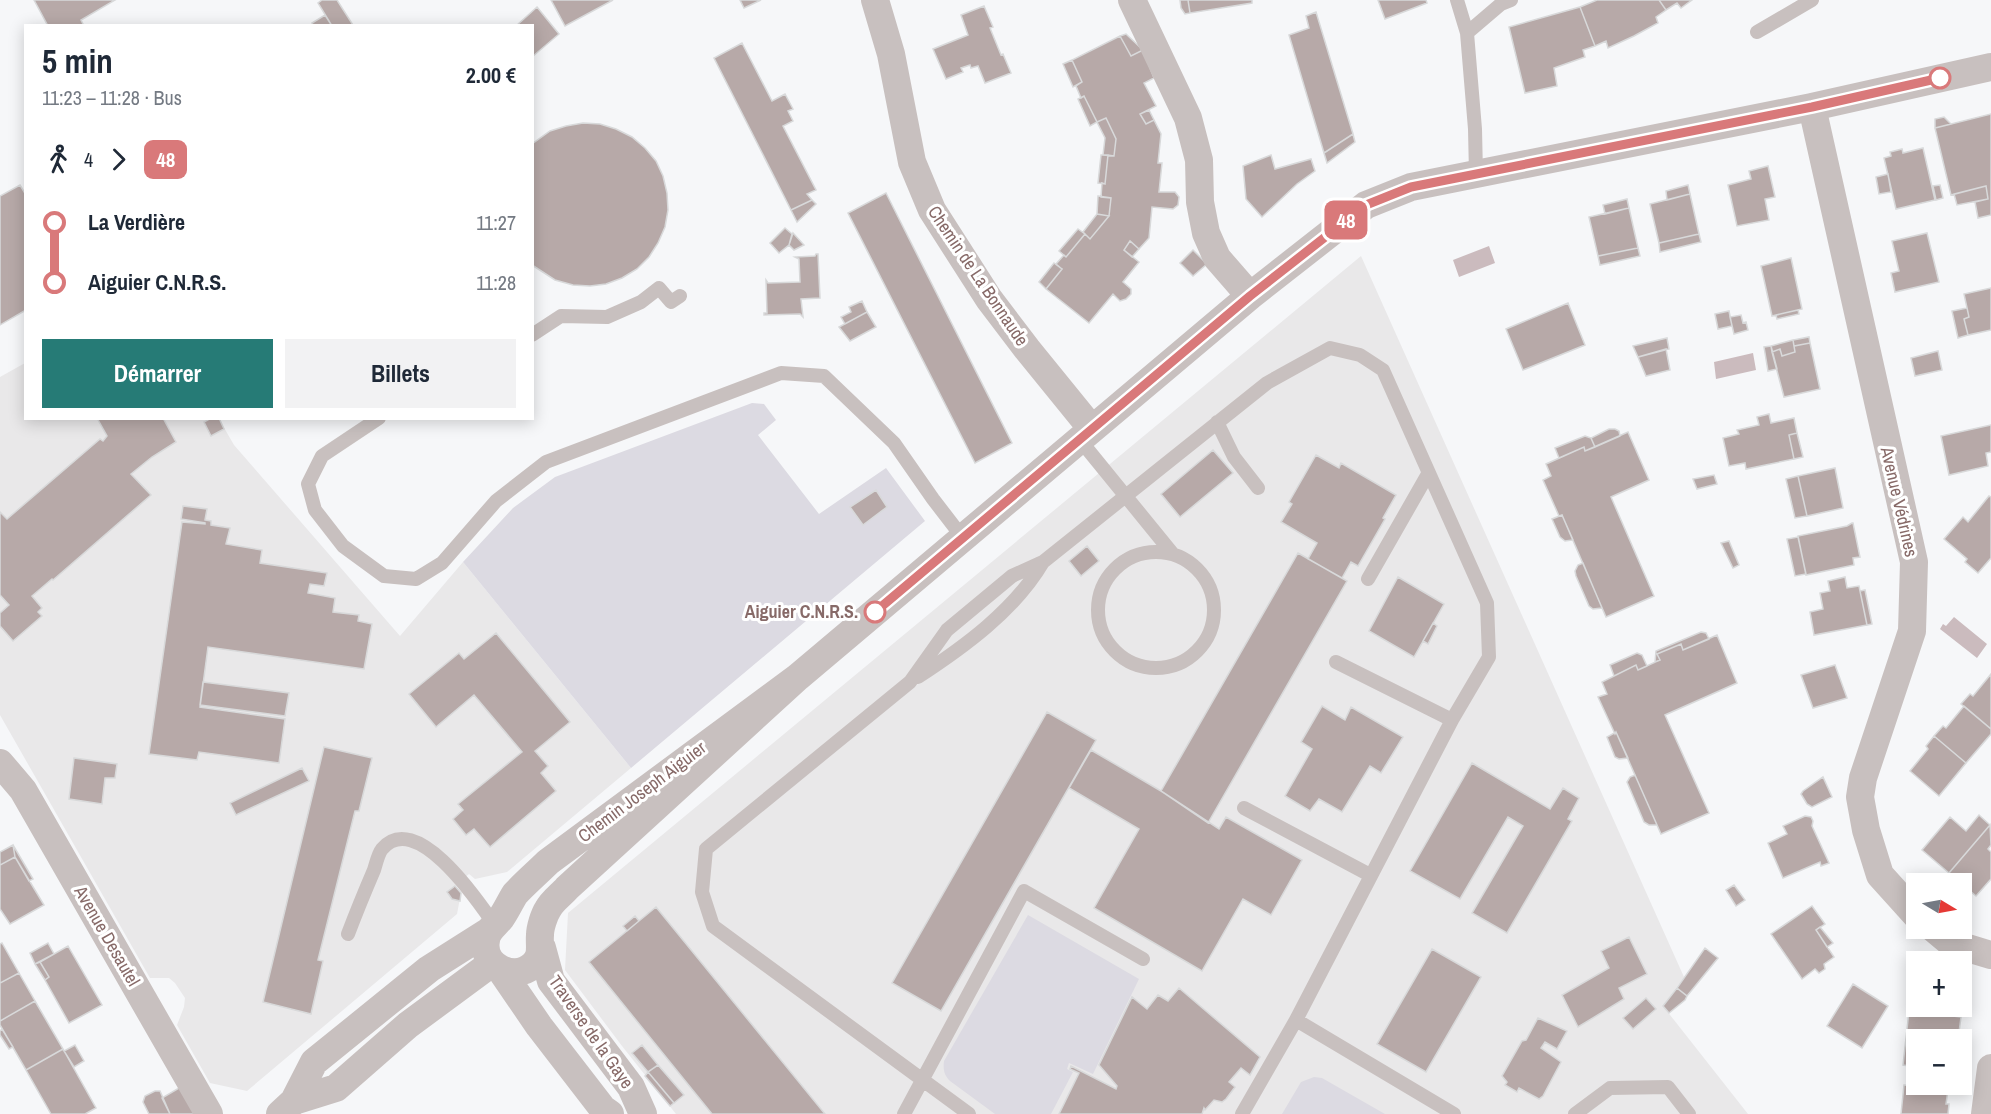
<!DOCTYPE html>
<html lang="fr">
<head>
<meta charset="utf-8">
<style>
  body { margin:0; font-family:"Archivo Narrow",sans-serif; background:#f2f2f3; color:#1f2937; height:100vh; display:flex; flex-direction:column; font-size:22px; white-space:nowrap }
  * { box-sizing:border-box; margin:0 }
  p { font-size:20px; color:#747a83 }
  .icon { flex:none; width:33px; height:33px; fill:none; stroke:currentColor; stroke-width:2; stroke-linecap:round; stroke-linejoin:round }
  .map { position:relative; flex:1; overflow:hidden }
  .sheet { position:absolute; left:24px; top:24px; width:510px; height:396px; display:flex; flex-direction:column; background:#fff; border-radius:0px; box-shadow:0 3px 15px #0003 }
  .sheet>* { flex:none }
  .badge { padding:0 12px; border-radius:9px; font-size:21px; line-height:39px }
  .needle { width:39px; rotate:100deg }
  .controls { position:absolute; left:1906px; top:873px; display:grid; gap:12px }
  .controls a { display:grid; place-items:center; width:66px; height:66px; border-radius:0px; background:#fff; box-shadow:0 3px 15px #0003; font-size:30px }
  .map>.badge { position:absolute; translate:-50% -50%; box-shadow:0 0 0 3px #fff }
  .legs { display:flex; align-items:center; gap:9px; height:66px; padding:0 18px; font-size:20px }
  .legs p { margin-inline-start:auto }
  .head { display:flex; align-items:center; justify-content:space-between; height:102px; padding:0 18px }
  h1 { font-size:33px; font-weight:700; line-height:45px }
  .primary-button { display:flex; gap:12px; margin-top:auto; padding:12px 18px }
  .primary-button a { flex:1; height:69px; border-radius:0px; background:#267b76; color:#fff; font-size:24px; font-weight:700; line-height:69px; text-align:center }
  .primary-button a+a { background:#f2f2f3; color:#1f2937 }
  ul { padding:0 18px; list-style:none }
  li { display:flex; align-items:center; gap:21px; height:60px; font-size:22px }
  li i { display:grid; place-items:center; width:9px; height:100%; margin:0 8px; background:currentColor }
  li i::after { content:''; width:15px; height:15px; margin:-8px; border:4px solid; border-radius:50%; background:#fff }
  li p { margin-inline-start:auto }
  li:first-child i { background:linear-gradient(#0000 50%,currentColor 0) }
  li:last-child i { background:linear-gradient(currentColor 50%,#0000 0) }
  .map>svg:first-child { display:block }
  .built { fill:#e9e8e9 }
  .green { fill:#dcdae2 }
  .water { fill:#cbbbbe }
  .building { fill:#b7a9a8; stroke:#d8d9da; stroke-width:1.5 }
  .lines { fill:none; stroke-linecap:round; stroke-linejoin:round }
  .lane { stroke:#c8c0bf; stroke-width:14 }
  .street { stroke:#c8c0bf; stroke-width:28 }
  .line-1-casing { stroke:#fff; stroke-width:14 }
  .line-1 { stroke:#d9797a; stroke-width:9 }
  .stop-1-dot { fill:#fff; stroke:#d9797a; stroke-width:3 }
  .labels { text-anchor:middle; stroke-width:6; stroke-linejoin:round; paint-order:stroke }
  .street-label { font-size:18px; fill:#876a68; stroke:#fff }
  .stop-label { font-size:18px; font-weight:bold; fill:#876a68; stroke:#fff; text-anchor:end }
</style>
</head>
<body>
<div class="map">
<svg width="1991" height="1114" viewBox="0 0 1991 1114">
  <rect width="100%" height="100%" fill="#f6f7f9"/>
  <path class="built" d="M1361,256L1684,977L1663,1006L1748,1114H676L622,1046L565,970L568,913Z
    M25,363L26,418L219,419L234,445L400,636L463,562L631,768L507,872L475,879L469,874L455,885L461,893L457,914L247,1091L210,1083L177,1025L184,1007L185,998L175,983L169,978H150L0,715V377Z"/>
  <path class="green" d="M752,403L764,404L776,420L758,435L819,514L886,468L925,521L631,768L463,562L513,508L555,477Z
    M1028,915L1139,979L1093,1074L1069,1063L1067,1069L1073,1072L1051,1114H995L950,1081C944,1075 943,1070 944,1061Z
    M1314,1077L1322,1078L1385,1114H1282L1301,1082Z"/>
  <path class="water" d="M1489,246L1495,263L1459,277L1453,260Z
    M1753,353L1756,370L1716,379L1714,362Z
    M1954,617L1987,644L1977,658L1940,629L1943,624L1946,626Z"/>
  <path class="building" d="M34,0H115L81,20L84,26H48Z
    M322,0H337L353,25L332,26L318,3Z
    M551,0H613L565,26Z
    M740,0H761L744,8Z
    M1180,0H1188L1190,13L1185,14L1181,8Z
    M1188,0H1252V3L1190,13Z
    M1378,0H1426L1427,3L1385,19Z
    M1597,0H1659L1666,10L1656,17L1658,23L1634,36L1608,48L1606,41L1595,46L1580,7Z
    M1659,0H1692L1681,8L1677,3L1666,10Z
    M984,6L993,27L990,28L1001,55L1003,54L1011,73L985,83L978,66L971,68L970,65L961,68L963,72L946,79L933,49L968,35L961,15Z
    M537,7L559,34L532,57V26H516Z
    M1580,7L1595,46L1583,50L1585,57L1554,68L1557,86L1525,93L1509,27Z
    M1316,12L1353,134L1324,153L1289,35L1309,28L1306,16Z
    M325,15L332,26H314L312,23Z
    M1126,34L1143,50L1131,56L1120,36Z
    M1120,36L1131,56L1143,50L1154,78L1144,83L1156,106L1140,114L1146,124L1154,120L1161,134L1158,163H1162L1159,192H1175L1179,197L1178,205L1173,209L1152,207L1149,238L1139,249L1130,241L1124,250L1139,262L1123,282L1131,289V294L1126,299L1120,301L1113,294L1089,323L1046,289L1062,269L1056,264L1064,255L1066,257L1085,234L1090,239L1109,216L1111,198L1101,197L1102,183L1105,184L1108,155L1114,156L1116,139L1106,118L1097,122L1084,96L1081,98L1076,86L1082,82L1072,60Z
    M742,43L772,101L785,94L793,109L788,111L793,121L783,126L816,190L807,194L812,200L791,210L714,58Z
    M1072,60L1082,82L1073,87L1063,64Z
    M1084,96L1097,122L1090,126L1078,99Z
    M1149,110L1154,120L1146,124L1140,114Z
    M1991,114V215L1978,218L1975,202L1988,199L1986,186L1951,195L1935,128Z
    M1944,117L1951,124L1935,128V119Z
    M1106,118L1116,139L1114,156L1103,155L1105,138L1097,122Z
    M583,123L600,124L616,129L632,137L645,148L656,161L663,176L667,193L668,210L665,227L658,243L649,257L637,269L622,278L606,284L590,286L573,285L555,280L532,265V144L550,131L566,126Z
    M1353,134L1355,142L1327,163L1324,153Z
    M1923,148L1935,200L1896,209L1884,158L1891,156L1890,152L1902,149L1903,153Z
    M1101,155H1108L1105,184L1098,183Z
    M1271,155L1275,169L1311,159L1315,171L1297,184L1262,217L1246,199L1243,166Z
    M1768,166L1775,197L1765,199L1769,220L1737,226L1728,185L1751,179L1749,171Z
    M1888,174L1891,192L1879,194L1876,177Z
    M20,185L26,195V310L0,325V196Z
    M1688,185L1690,194L1667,200L1666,191Z
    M1940,185L1943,198L1936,200L1933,186Z
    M1986,186L1988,199L1957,205L1954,194Z
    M886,193L1012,443L975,463L848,213Z
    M1690,194L1699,234L1659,243L1650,204Z
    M1098,196L1111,198L1109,216L1097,214Z
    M1627,199L1629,208L1605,214L1603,205Z
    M812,200L816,204L797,222L791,210Z
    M1629,208L1638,248L1598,256L1589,217Z
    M1097,214L1109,216L1090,239L1083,232Z
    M785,228L792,234L789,245L779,253L770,243Z
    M1078,229L1085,234L1066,257L1059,251Z
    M793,233L804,245L794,250L789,245Z
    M1927,233L1939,282L1895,292L1891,273L1899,271L1892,241Z
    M1699,234L1701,242L1660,252L1659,243Z
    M1130,241L1139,249L1132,257L1124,250Z
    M1638,248L1640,256L1600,265L1598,256Z
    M1193,250L1207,264L1193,276L1180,263Z
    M816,254H818L820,298L801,299L803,317L800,314L764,315V313H767L766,280L768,283L800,282L799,259L795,257L815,256Z
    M1791,258L1802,309L1772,316L1761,266Z
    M1054,263L1062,269L1046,289L1039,282Z
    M1991,288V330L1968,335L1964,319L1969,317L1964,294Z
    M862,301L867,312L845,324L841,317L851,312L849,307Z
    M1568,303L1585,345L1523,370L1506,329Z
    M1967,308L1969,317L1964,319L1968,335L1958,338L1952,311Z
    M1798,310L1799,314L1777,319L1776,315Z
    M1729,311L1732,326L1718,329L1715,314Z
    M867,312L876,327L850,341L839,327Z
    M1741,315L1743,323L1746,322L1748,330L1734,334L1730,317Z
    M1809,337L1810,343L1794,346L1793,340Z
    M1667,338L1669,349L1638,357L1633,346Z
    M1793,340L1795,352L1782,356L1780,349L1772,352L1771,346Z
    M1810,343L1820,389L1784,397L1772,352L1780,349L1782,356L1795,352L1794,346Z
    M1771,346L1777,369L1768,371L1764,347Z
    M1666,349L1670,370L1646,376L1638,357Z
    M1938,351L1942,370L1915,376L1911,358Z
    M1769,414L1771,423L1794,418L1797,433L1789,435L1794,459L1746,469L1745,463L1729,466L1723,438L1739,434L1737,430L1759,425L1757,417Z
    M97,418H163L176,442L152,457L131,474L151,495L53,580L52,579L32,596L42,608L38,612L42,616L13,641L0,626V613L9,605L0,595V512L7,519L100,439L103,441L107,436Z
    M211,418H219L224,429L211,436L204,422Z
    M1991,425V452L1986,453L1988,466L1949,475L1941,436Z
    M1609,429H1615L1619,431L1620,436L1595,447L1591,438Z
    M1628,432L1649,480L1611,497L1654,596L1606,617L1562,515L1559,516L1543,480L1551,476L1546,464L1584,447L1585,451Z
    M1797,433L1803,457L1794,459L1789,435Z
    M1585,436L1591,438L1595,447L1585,451L1584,447L1559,458L1555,448Z
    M1213,450L1233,473L1180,517L1161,494Z
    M1316,455L1339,468L1341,463L1396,495L1383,518L1385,519L1358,566L1351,562L1342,578L1308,559L1317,543L1281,522L1292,504L1289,502Z
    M1835,468L1843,508L1807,516L1798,476Z
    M1714,475L1717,484L1697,489L1693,479Z
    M1798,476L1807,516L1795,518L1786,479Z
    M876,490L887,507L863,525L850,507Z
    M1989,496L1991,497V558L1978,573L1965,562L1967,559L1944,539L1963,517L1968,522Z
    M183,506L207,509L205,520L211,521V525L230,528L226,544L262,550L260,563L327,573L324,586L310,584L308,593L335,598L333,612L359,615L358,621L372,624L364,669L208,647L200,707L285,719L279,763L199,752L197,760L149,754L182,522L205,524V523L181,519Z
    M1562,515L1573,540L1565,541L1560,537L1552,519Z
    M1852,523H1853L1860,557L1853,558L1854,565L1806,575L1798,536L1847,526Z
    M1798,537L1806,574L1795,576L1787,539Z
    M1729,541L1739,565L1733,568L1721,543Z
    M1087,546L1099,561L1081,576L1069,561Z
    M1298,553L1347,581L1208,823L1161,791Z
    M1583,563L1602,608L1593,609L1589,606L1576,576L1575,571L1578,565Z
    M1398,577L1444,604L1414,657L1369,631Z
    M1845,577L1847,588L1859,586L1867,625L1814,635L1810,612L1823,609L1820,593L1830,591L1828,581Z
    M1865,590L1872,624L1867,625L1860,591Z
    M1433,623L1437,626L1428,644L1423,641Z
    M1701,632L1706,633L1709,639L1683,650L1681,644L1657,654L1660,660L1655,662L1656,651Z
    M496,633L570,722L535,751L548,766L541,773L556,791L490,847L474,829L466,835L453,819L463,810L458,804L522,752L474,695L436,727L409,694L459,653L464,659Z
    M1717,635L1737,683L1665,715L1709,813L1661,834L1616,732L1615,734L1598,697L1607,694L1602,682L1636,665L1638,670L1660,660L1657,654L1681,644L1683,650Z
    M1637,653L1642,655L1647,666L1638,670L1636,665L1614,676L1610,665Z
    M1835,665L1847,698L1813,708L1801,675Z
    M1991,674V729L1961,704L1970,694L1973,696Z
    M203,682L289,693L285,716L200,705Z
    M1322,706L1345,720L1351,707L1403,737L1381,773L1370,766L1342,812L1319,799L1310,811L1285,796L1312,749L1301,742Z
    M1964,706L1991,729V734L1966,763L1934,736L1943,726L1946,728Z
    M1047,712L1096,740L941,1011L892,983Z
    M1616,732L1628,758L1619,759L1615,757L1607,737Z
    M1934,736L1966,763L1939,796L1910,771L1928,749L1926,746Z
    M324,747L372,758L359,811H355L318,960L323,961L311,1014L263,1002Z
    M1091,750L1161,791L1219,829L1226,817L1302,860L1271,915L1243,899L1202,971L1094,908L1139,829L1069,788Z
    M74,758L117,764L115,778H105L102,804L69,799Z
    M1472,763L1550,809L1563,788L1579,798L1568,819L1572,821L1507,933L1472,913L1523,826L1508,817L1460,899L1410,871Z
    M302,768L309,781L236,815L230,803Z
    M1635,775L1657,825H1649L1644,822L1627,782L1630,777Z
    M1823,777L1832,797L1812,807L1807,804L1801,794L1803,791Z
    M1979,815L1990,825L1949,873L1922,850L1950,817L1966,831Z
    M1805,816L1811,817L1813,821L1812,826L1829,863L1821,866L1820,862L1783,878L1768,843L1787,834L1783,826Z
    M1990,825L1991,845L1988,849L1991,852V879L1976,896L1949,873Z
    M13,845L15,857L0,865V852Z
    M13,845L33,879L29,881L15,857Z
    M15,857L44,905L10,924L0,909V865Z
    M1734,885L1745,900L1736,906L1726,890Z
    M455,886L461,893L460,901L452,899L447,892Z
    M1812,906L1825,924L1816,930L1834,957L1824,964L1825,969L1819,973L1815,969L1802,979L1771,934Z
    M656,907L825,1114H712L589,962Z
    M635,916L639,921L627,931L623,926Z
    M1820,927L1833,943L1827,947L1816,930Z
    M1629,937L1647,974L1619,988L1624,999L1578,1027L1562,995L1609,968L1601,951Z
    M2,943L19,973L0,983V944Z
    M48,943L54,954L35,964L30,953Z
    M68,946L102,1005L69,1023L45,980L49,977L40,962Z
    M1705,948L1718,958L1687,996L1677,988Z
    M1432,949L1481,977L1426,1072L1377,1044Z
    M40,962L49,977L45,980L35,964Z
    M19,973L35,1001L0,1021V983Z
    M1853,984L1888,1006L1862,1048L1827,1026Z
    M1179,988L1260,1057L1250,1075L1241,1068L1229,1082L1235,1087L1226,1099L1222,1102L1214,1100L1205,1110L1204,1108L1202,1114H1059L1079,1073L1070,1069L1071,1066L1116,1089L1117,1086L1099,1065L1132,997L1147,1009L1158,995L1168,1001Z
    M1677,988L1687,996L1685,1000L1669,1013L1663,1006Z
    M1646,998L1656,1009L1633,1029L1623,1018Z
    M35,1001L63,1049L26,1070L0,1025V1021Z
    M1909,1011L1961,1017L1958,1040H1917V1067L1903,1065Z
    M1538,1018L1567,1031L1557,1049L1545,1042L1541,1048L1561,1062L1543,1096L1539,1099L1519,1088L1517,1092L1505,1085L1507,1082L1502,1076L1522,1041L1526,1040Z
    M2,1029L13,1047L9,1049L0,1035V1031Z
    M75,1045L84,1061L74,1067L64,1051Z
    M642,1045L658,1065L648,1072L632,1053Z
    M63,1049L96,1108L85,1114H51L26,1070Z
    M658,1065L684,1095L674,1103L648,1072Z
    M648,1072L674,1103L670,1106L645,1076Z
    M184,1085L201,1114H170L162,1098Z
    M1904,1085L1948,1090L1946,1104H1949L1948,1114H1901Z
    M155,1091H160L170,1114H149L143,1102L145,1096Z"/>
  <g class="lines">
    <path class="lane" d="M1457,0L1467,33
      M1757,32L1812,0
      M1476,174L1475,129L1467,33L1501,4L1511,0
      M532,335L561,316L607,317L641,302L659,288L671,302L680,296
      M379,418L322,456L308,484L315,510L343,546L384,576L416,579L442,563L496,501L546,462L781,373L824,376L894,443L933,499L963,538
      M1217,422L1234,457L1258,488
      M1080,440L1172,553
      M1098 610a58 58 0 1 1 116 0a58 58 0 1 1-116 0Z
      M1368,579L1428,474
      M1336,662L1452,720
      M918,677C964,647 1015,610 1043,562
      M1244,808L1370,875
      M348,934C356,913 365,891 374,870C376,864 378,854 382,849C416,809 478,901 494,924
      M1296,1020L1454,1114
      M904,1114L1024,891L1143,959
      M969,1114L713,926L702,892L706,849L910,682L947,630L1012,576L1043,562L1267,383L1330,348L1360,355L1383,370L1487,603L1489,657L1452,720L1296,1020L1242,1114
      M1575,1114L1610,1088L1668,1087L1689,1114"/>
    <path class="street" d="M875,0L891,54L912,162L932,210L989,299L1027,349L1092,429
      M1132,0L1188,118L1199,160L1200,202L1206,233L1217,258L1250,296
      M1812,107L1914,562L1912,631L1863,778L1860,797L1866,830L1880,875L1917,916
      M798,677L548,862C538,872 525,883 515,894C510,902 506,911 501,918C495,926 487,930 486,940C481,966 514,982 533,965C543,955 539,947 540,935C540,928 544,915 548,909C552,901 561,895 567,888L798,677L1250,296L1366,205L1411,187L1812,107L1991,67
      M0,763L23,790L209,1114
      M1933,928L1951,943L1991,955
      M542,948L551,981L631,1087L643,1114
      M500,969L539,1026L603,1109L610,1114
      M294,1101L336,1088L408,1025L492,963
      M280,1114L294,1101L314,1062L429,969L489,931
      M1985,1114L1991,1068"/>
  </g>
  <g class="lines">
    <defs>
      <path id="line-1" d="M875,612L1250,296L1366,205L1411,187L1812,107L1940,78"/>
    </defs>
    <use href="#line-1" class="line-1-casing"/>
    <use href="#line-1" class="line-1"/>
  </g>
  <g class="stop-1-dot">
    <circle cx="1940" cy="78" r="10"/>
    <circle cx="875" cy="612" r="10"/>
  </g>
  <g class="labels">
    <g class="street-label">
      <text transform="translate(978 276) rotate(56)" y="6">Chemin de La Bonnaude</text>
      <text transform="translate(1899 502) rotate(77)" y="6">Avenue Védrines</text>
      <text transform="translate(642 792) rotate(-37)" y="6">Chemin Joseph Aiguier</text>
      <text transform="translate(107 936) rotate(60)" y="6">Avenue Desautel</text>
      <text transform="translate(591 1032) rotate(55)" y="6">Traverse de la Gaye</text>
    </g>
    <g class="stop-label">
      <text x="858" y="618">Aiguier C.N.R.S.</text>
    </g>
  </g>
</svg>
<div class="controls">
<a><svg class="needle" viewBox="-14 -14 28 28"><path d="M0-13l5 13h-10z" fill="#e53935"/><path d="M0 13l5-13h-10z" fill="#747a83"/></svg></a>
<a>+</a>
<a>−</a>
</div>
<b class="badge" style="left:1346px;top:220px;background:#d9797a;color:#fff">48</b>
<section class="sheet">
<div class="head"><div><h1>5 min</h1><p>11:23 – 11:28 · Bus</p></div><b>2.00 €</b></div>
<div class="legs"><svg class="icon" aria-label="walk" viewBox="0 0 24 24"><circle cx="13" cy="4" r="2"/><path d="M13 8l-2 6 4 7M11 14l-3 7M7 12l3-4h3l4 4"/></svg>4<svg class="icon" aria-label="forward" viewBox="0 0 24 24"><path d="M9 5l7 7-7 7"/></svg><b class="badge" style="background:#d9797a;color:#fff">48</b></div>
<ul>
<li><i style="color:#d9797a"></i><b>La Verdière</b><p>11:27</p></li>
<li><i style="color:#d9797a"></i><b>Aiguier C.N.R.S.</b><p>11:28</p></li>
</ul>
<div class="primary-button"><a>Démarrer</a><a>Billets</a></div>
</section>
</div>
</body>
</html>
